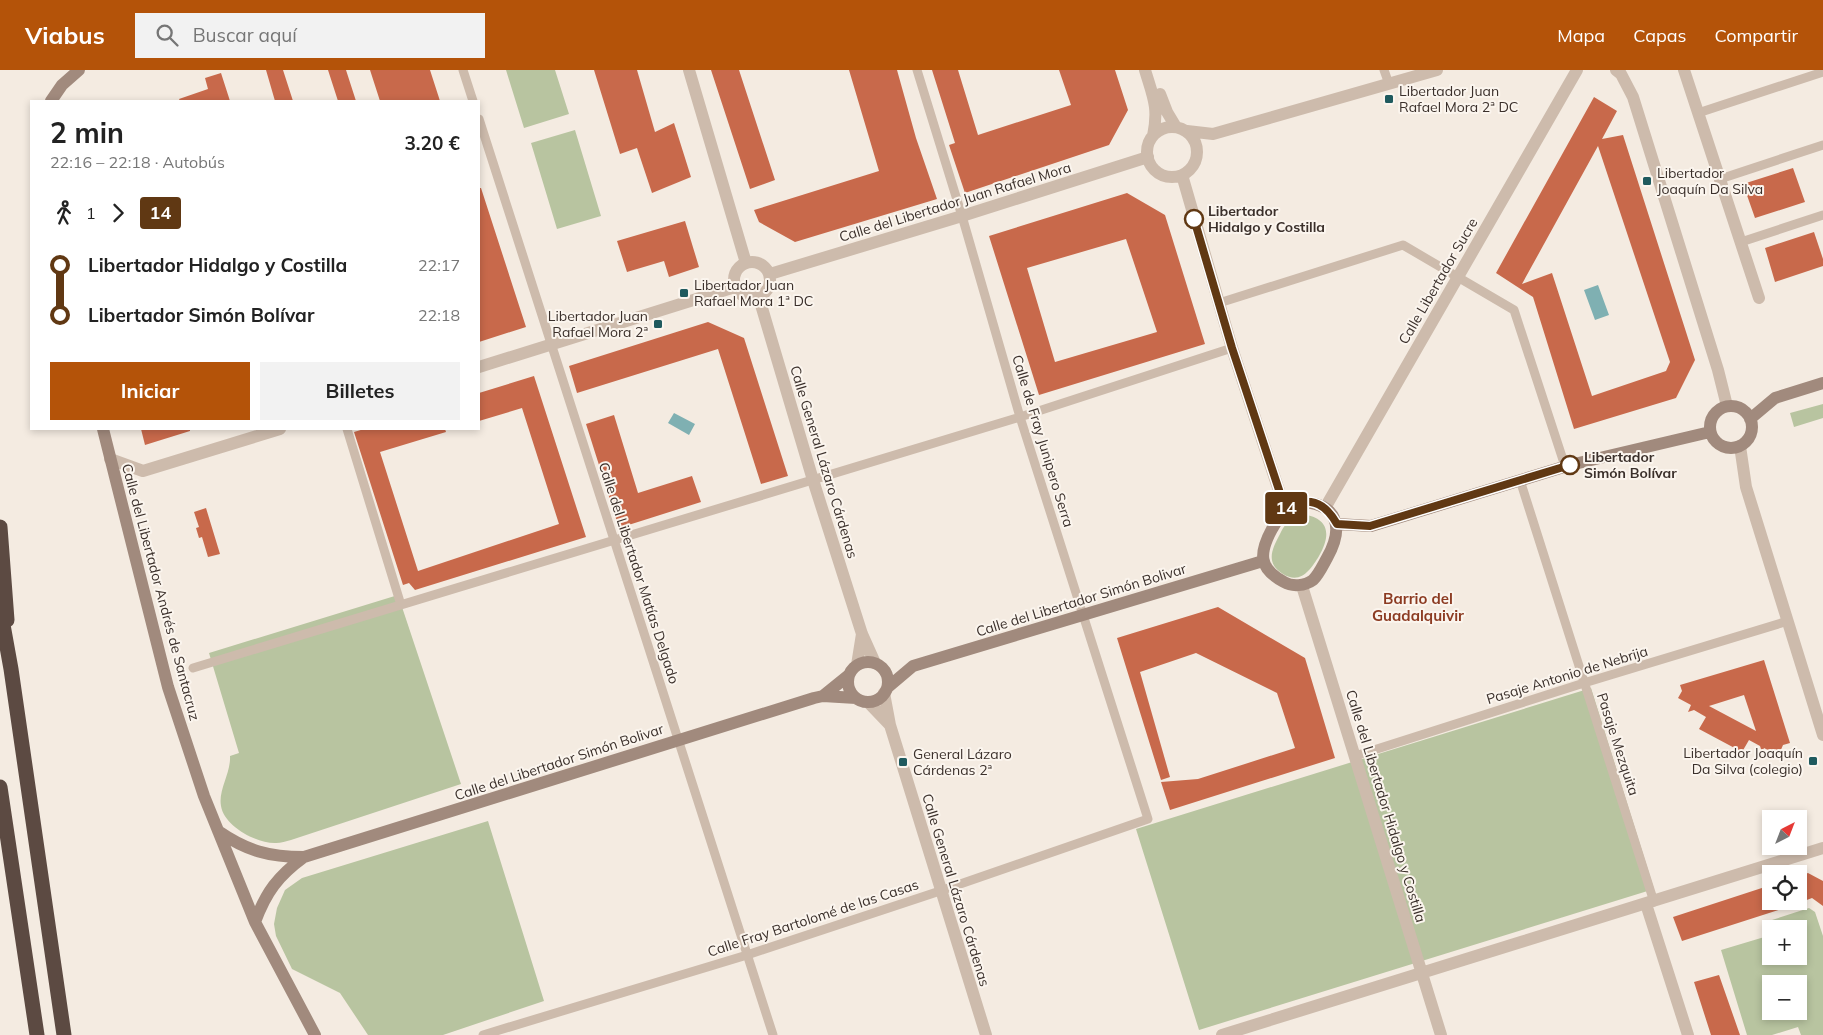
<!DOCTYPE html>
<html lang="es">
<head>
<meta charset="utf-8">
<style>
  body { margin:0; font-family:Mulish,sans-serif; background:#f2f2f2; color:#222; height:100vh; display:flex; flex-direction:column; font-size:19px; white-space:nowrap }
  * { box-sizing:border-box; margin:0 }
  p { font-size:16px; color:#767676 }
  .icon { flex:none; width:28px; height:28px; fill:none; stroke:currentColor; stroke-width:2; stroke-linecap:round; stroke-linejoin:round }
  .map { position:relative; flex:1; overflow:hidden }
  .side { position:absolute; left:30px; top:30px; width:450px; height:330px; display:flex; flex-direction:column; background:#fff; border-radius:0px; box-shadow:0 2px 8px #0003 }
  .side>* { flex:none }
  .badge { padding:0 10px; border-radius:4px; font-size:18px; line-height:32px }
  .needle { width:32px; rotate:42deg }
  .buttons { position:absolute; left:1762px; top:740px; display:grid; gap:10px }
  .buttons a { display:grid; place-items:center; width:45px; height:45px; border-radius:0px; background:#fff; box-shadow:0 2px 8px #0003; font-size:25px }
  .map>.badge { position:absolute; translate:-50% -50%; box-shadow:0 0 0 2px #fff }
  .legs { display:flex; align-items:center; gap:8px; height:55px; padding:0 20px; font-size:16px }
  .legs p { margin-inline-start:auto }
  .head { display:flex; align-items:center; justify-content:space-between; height:85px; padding:0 20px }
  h1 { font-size:28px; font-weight:700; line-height:38px }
  .button { display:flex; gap:10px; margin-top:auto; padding:10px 20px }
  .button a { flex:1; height:58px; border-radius:0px; background:#b45309; color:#fff; font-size:20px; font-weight:700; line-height:58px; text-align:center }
  .button a+a { background:#f2f2f2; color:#222 }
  ul { padding:0 20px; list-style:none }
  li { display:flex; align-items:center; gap:18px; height:50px; font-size:19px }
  li i { display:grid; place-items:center; width:8px; height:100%; margin:0 6px; background:currentColor }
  li i::after { content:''; width:12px; height:12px; margin:-6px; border:4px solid; border-radius:50%; background:#fff }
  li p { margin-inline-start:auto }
  li:first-child i { background:linear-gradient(#0000 50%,currentColor 0) }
  li:last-child i { background:linear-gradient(currentColor 50%,#0000 0) }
  header { display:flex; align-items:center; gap:30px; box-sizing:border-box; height:70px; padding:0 25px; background:#b45309; color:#fff }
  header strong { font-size:24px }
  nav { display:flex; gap:28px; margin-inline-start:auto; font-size:18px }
  .search { width:350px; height:45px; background:#f2f2f2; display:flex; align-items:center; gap:12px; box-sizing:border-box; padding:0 18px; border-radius:0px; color:#767676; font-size:19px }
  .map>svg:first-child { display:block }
  .green { fill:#b8c4a0; fill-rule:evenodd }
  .water { fill:#7fb0b2 }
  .building { fill:#c8694b; fill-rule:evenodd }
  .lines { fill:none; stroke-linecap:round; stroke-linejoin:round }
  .pedestrian { stroke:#cdbbac; stroke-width:9 }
  .minor { stroke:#cdbbac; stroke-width:12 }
  .tertiary { stroke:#cdbbac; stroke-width:12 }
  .secondary { stroke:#a18a7d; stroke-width:12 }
  .motorway { stroke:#5c4a42; stroke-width:15 }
  .line-1-casing { stroke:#fff; stroke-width:11 }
  .line-1 { stroke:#603813; stroke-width:8 }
  .poi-dot { fill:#1f5a5e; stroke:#fbf5ee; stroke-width:2 }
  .stop-1-dot { fill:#fff; stroke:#603813; stroke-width:2.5 }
  .labels { text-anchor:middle; stroke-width:4; stroke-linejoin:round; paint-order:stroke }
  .poi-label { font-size:14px; fill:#3b302b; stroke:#fbf5ee; text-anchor:start }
  .street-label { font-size:14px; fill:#3b302b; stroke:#fbf5ee }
  .stop-label { font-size:14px; font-weight:bold; fill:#3b302b; stroke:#fbf5ee; text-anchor:start }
  .neighbourhood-label { font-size:15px; font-weight:bold; fill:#8c3b22; stroke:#fbf5ee }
</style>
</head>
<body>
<header>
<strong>Viabus</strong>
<div class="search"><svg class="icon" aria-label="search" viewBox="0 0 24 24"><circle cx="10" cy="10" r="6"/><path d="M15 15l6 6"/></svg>Buscar aquí</div>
<nav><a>Mapa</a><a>Capas</a><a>Compartir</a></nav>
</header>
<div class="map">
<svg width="1823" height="965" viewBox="0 0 1823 965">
  <rect width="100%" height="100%" fill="#f4ebe1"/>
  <path class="green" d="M506,0H555L569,44L524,58Z
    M575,60L601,146L557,159L531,73Z
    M1823,334V348L1794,357L1790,343Z
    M1302,444C1330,448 1331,465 1319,486C1311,499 1301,515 1283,504C1265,493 1272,479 1280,464C1283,458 1286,452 1292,449C1295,446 1299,445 1302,444Z
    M398,525L461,714L291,770C286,771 281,773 276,773C257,774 224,756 221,736C218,720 231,703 230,686L239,683L209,583Z
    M1591,618L1654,819L1199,960L1136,759Z
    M488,751L544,931L443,965H368L340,923L292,899L276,866L274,854L277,838L285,820L302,808Z
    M1809,838L1815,842L1823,866V965H1801L1798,957L1772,965H1747L1721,880L1771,865V886H1799V859H1774L1772,850ZM1771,914H1799V941H1771Z"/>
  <path class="water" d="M1598,215L1609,245L1595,250L1584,220Z
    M674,343L695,354L689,365L668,353Z"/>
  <path class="building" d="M266,0H283L293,31H275Z
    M328,0H346L356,31H338Z
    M370,0H430L440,31H380Z
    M594,0H637L655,62L674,53L691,107L652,123L637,78L620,84Z
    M711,0H739L775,110L750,119Z
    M849,0H897L916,68L937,129L795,172L759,152L754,140L879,101Z
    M932,0H958L978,65L1071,35L1059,0H1115L1128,40L1109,75L965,123L949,75L955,73Z
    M221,3L230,31H180L179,29L208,19L205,8Z
    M1594,27L1617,41L1602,69L1623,65L1695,290L1676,328L1574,359L1533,227L1496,203ZM1598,76L1670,292L1666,301L1592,326L1552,203L1522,214Z
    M1793,98L1805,132L1755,148L1743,114Z
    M479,118H481L526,257L479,272Z
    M1127,123L1165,145L1205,274L1039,325L989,166ZM1126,169L1157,262L1055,292L1027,198Z
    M685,151L699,197L669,207L664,191L627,202L617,171Z
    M1814,162L1823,189V196L1775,212L1765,178Z
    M708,252L744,268L788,406L761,414L718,279L577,323L569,296Z
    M534,306L586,467L415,520L409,513L403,515L354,362L364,359H445L446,362L380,382L418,501L559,454L522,338L479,351V323Z
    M614,345L638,423L692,406L701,432L619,458L586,354Z
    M141,359H190V361L145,375Z
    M206,438L220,484L208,487L202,467L199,468L196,458L199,457L194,442Z
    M1218,537L1305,588L1335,688L1170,740L1161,712L1198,709L1295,678L1277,623L1196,583L1140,602L1170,707L1161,710L1117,568Z
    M1764,590L1790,673L1783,675L1780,682L1775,679L1774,683L1764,678L1762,682L1760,676L1749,670L1742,682L1699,659L1706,647L1694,640L1688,642L1691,635L1678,628L1682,621L1680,615ZM1744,625L1756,661L1709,636Z
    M1808,803L1823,811V836L1812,828L1799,833V806Z
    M1771,815V831H1796L1797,834L1682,871L1673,847Z
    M1719,905L1740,965H1711L1694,912Z"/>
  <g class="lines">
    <path class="pedestrian" d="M463,0L473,31
      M1384,0L1389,14
      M1698,43L1823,2
      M479,49L773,965
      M1720,109L1823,75
      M1741,172L1823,145
      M1219,233L1403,175L1514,240L1565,396
      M347,359L401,535
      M1520,410L1654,832
      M193,598L1020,347L1232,278
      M1355,686L1584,613L1788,551
      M483,965L747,885L940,821L1148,749L1020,347L962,146L917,0"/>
    <path class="minor" d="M1684,0L1759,228
      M770,204L962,146L1148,87
      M479,297L735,217
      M110,389L143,401L280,359
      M1302,516L1441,965
      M1646,834L1688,965
      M1222,965C1422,901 1623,842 1823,778"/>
    <path class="tertiary" d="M689,0L746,193
      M1145,0C1153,27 1159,37 1153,66
      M1616,0L1621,4L1633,27L1718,300L1727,336
      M1160,24L1167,42L1176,57
      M1147 82a25 25 0 1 1 50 0a25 25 0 1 1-50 0Z
      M1187,61L1213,64L1437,0
      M1182,105L1232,278L1285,439
      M734 210a18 18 0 1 1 36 0a18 18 0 1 1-36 0Z
      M759,228L813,410L862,564L875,593
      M1740,376L1746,417L1823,665
      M1325,438L1577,0
      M857,595L862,564
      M884,623L890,655L986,965
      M868,632L890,655"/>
    <path class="secondary" d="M51,31L62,15L79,0
      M1710 357a21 21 0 1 1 42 0a21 21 0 1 1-42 0Z
      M1750,349L1775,328L1823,313
      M103,359L168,617L204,726L255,852L315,965
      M1298,432C1337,432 1345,456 1327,488C1323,495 1319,504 1313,510C1305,516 1292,517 1284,512C1258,498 1259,483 1272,459C1280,445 1284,439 1298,432Z
      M1337,454L1371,456L1570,395L1710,362
      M848 612a20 20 0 1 1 40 0a20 20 0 1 1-40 0Z
      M887,618L913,596L1263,491
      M823,626L849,605
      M218,761C247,781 269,787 304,787L814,628L823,626L856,628
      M255,852C266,822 278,806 304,787"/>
    <path class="motorway" d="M0,457L7,550
      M0,538L11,599L64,965
      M0,717L37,965"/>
  </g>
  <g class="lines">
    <defs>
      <path id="line-1" d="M1194,149L1232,278L1285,438C1308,426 1324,431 1337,454L1370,456L1570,395"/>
    </defs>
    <use href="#line-1" class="line-1-casing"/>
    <use href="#line-1" class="line-1"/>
  </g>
  <g class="poi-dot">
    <rect x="1384" y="24" width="10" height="10" rx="2.5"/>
    <rect x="1642" y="106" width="10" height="10" rx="2.5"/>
    <rect x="679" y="218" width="10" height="10" rx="2.5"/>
    <rect x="653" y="249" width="10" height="10" rx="2.5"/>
    <rect x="1808" y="686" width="10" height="10" rx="2.5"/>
    <rect x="898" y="687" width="10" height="10" rx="2.5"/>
  </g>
  <g class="stop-1-dot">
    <circle cx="1194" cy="149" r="9"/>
    <circle cx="1570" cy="395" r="9"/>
  </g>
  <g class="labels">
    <g class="poi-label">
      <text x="1399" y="26">Libertador Juan<tspan x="1399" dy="16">Rafael Mora 2ª DC</tspan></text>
      <text x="1657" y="108">Libertador<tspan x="1657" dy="16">Joaquín Da Silva</tspan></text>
      <text x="694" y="220">Libertador Juan<tspan x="694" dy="16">Rafael Mora 1ª DC</tspan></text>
      <text x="648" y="251" text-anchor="end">Libertador Juan<tspan x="648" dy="16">Rafael Mora 2ª</tspan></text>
      <text x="1803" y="688" text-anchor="end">Libertador Joaquín<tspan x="1803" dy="16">Da Silva (colegio)</tspan></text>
      <text x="913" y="689">General Lázaro<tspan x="913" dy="16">Cárdenas 2ª</tspan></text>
    </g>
    <g class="street-label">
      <text transform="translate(955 132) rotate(-17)" y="5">Calle del Libertador Juan Rafael Mora</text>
      <text transform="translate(1438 211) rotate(-60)" y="5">Calle Libertador Sucre</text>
      <text transform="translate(1043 371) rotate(73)" y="5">Calle de Fray Junipero Serra</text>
      <text transform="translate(824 392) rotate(73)" y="5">Calle General Lázaro Cárdenas</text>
      <text transform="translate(639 503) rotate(72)" y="5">Calle del Libertador Matías Delgado</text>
      <text transform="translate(161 522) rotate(75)" y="5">Calle del Libertador Andrés de Santacruz</text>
      <text transform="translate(1081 530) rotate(-17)" y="5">Calle del Libertador Simón Bolivar</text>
      <text transform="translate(1567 605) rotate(-17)" y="5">Pasaje Antonio de Nebrija</text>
      <text transform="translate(1618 674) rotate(72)" y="5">Pasaje Mezquita</text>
      <text transform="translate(559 692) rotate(-18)" y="5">Calle del Libertador Simón Bolivar</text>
      <text transform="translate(1386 736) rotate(73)" y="5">Calle del Libertador Hidalgo y Costilla</text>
      <text transform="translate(956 820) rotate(73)" y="5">Calle General Lázaro Cárdenas</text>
      <text transform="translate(813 848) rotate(-18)" y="5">Calle Fray Bartolomé de las Casas</text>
    </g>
    <g class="stop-label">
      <text x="1208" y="146">Libertador<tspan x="1208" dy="16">Hidalgo y Costilla</tspan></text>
      <text x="1584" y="392">Libertador<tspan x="1584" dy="16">Simón Bolívar</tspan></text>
    </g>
    <g class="neighbourhood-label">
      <text x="1418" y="534">Barrio del<tspan x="1418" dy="17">Guadalquivir</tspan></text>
    </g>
  </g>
</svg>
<div class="buttons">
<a><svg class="needle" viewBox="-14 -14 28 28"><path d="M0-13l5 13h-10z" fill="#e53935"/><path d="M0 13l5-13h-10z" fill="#767676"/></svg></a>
<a><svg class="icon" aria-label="locate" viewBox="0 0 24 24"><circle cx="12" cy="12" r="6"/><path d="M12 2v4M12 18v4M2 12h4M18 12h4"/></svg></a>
<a>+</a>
<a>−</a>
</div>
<b class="badge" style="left:1286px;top:438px;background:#603813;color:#fff">14</b>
<section class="side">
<div class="head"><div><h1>2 min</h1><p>22:16 – 22:18 · Autobús</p></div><b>3.20 €</b></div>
<div class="legs"><svg class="icon" aria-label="walk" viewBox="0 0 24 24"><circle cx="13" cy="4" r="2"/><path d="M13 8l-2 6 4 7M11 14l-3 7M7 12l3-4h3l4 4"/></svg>1<svg class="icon" aria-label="forward" viewBox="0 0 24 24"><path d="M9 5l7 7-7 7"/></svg><b class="badge" style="background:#603813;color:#fff">14</b></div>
<ul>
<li><i style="color:#603813"></i><b>Libertador Hidalgo y Costilla</b><p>22:17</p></li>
<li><i style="color:#603813"></i><b>Libertador Simón Bolívar</b><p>22:18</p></li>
</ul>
<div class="button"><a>Iniciar</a><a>Billetes</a></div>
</section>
</div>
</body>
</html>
